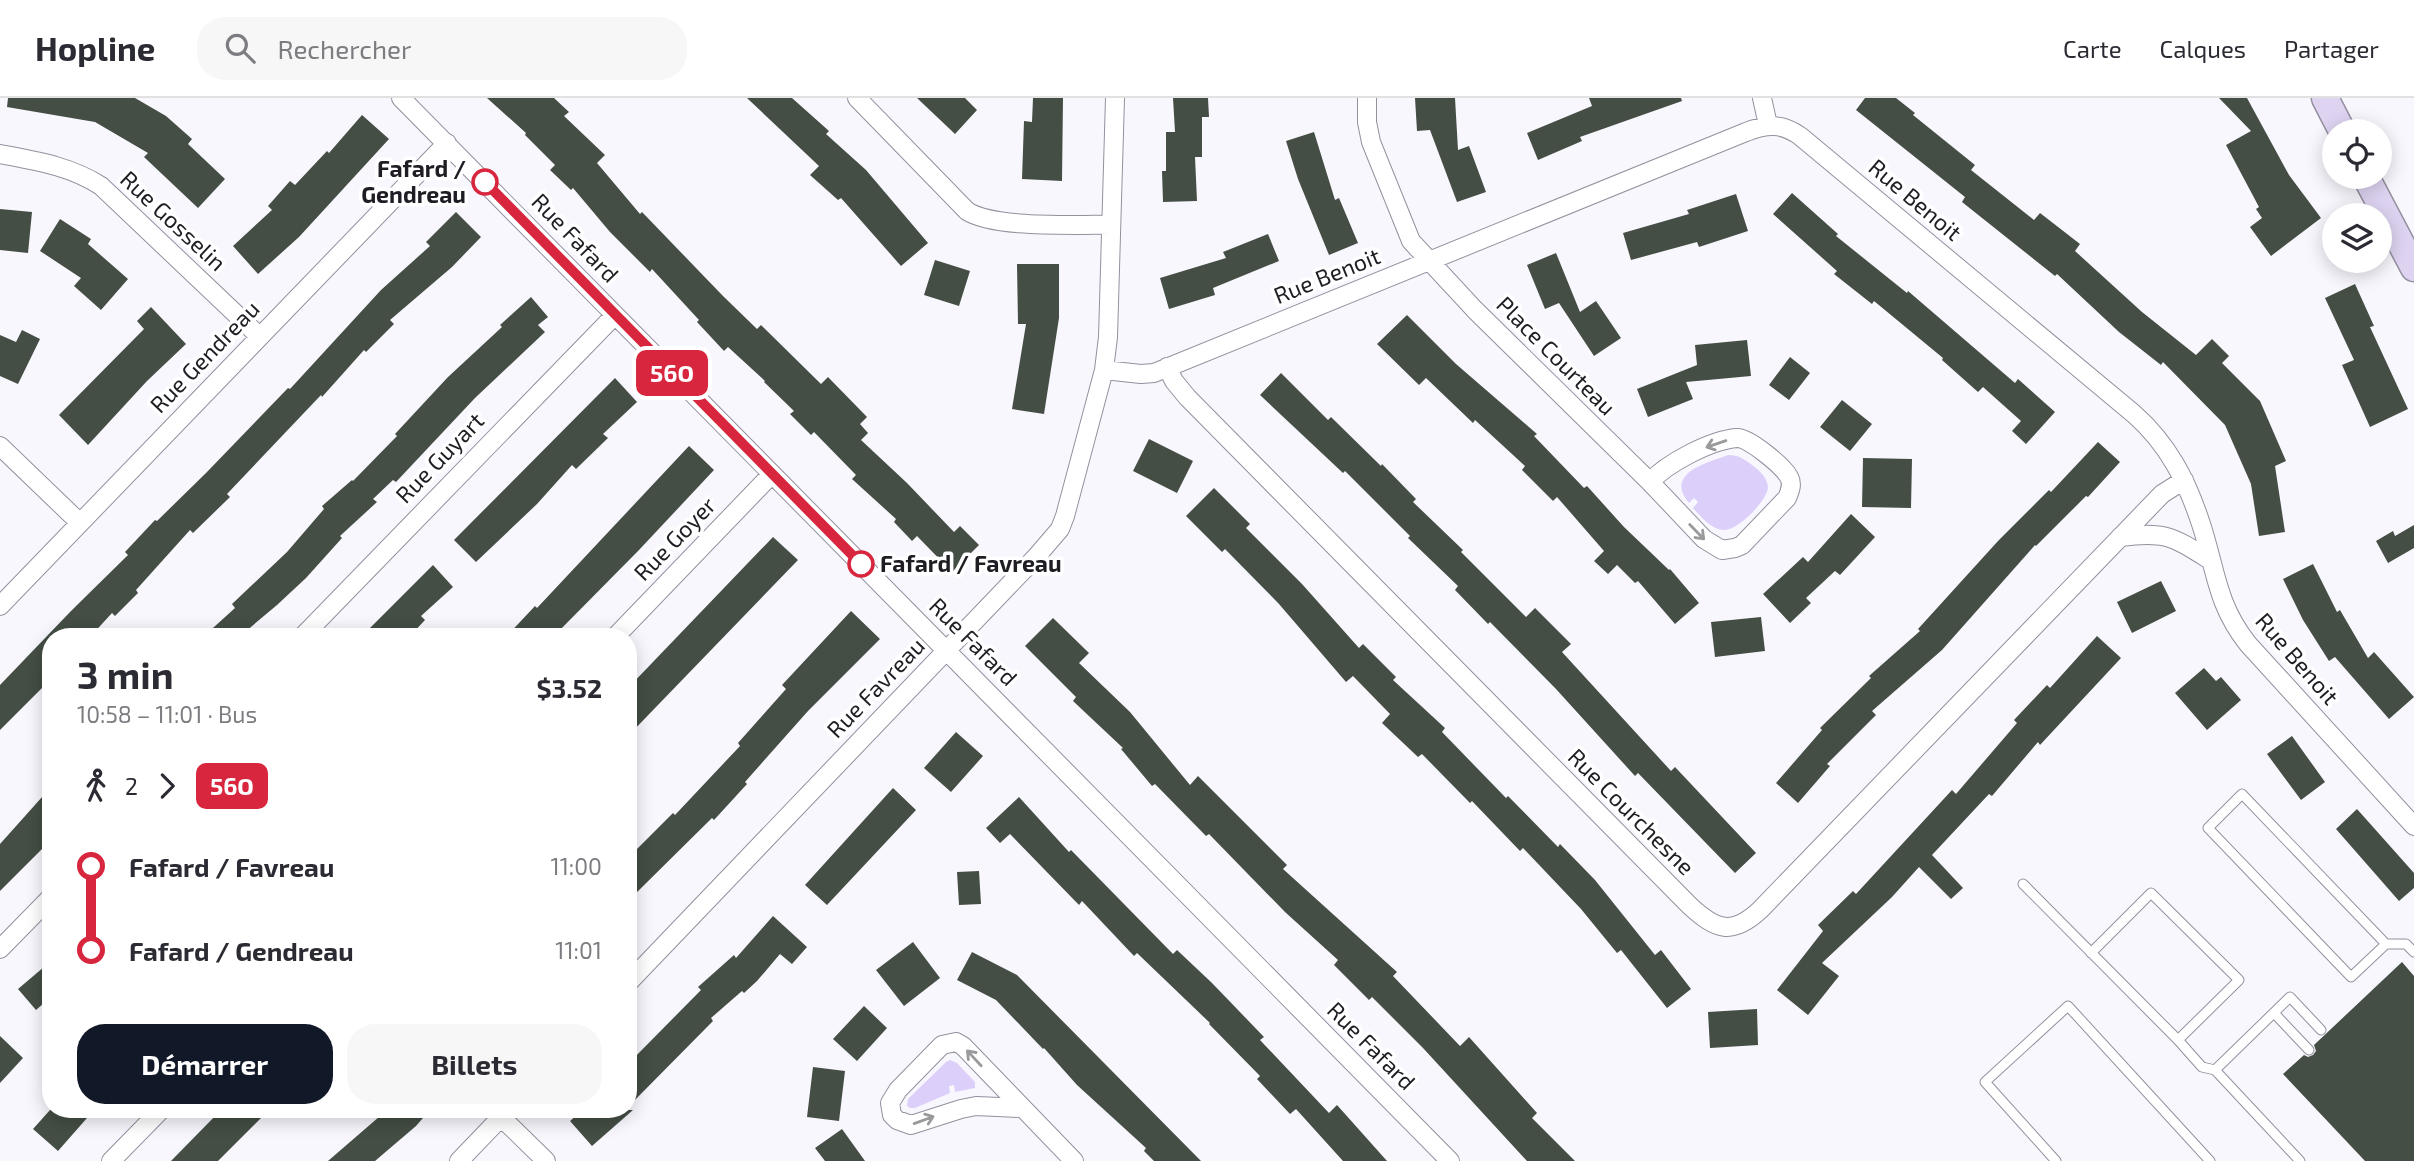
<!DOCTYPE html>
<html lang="fr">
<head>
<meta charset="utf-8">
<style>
  body { margin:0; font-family:"Exo 2",sans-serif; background:#f7f7f7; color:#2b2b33; height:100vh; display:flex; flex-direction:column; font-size:26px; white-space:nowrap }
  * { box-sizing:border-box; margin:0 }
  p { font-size:23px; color:#7c7c81 }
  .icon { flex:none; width:38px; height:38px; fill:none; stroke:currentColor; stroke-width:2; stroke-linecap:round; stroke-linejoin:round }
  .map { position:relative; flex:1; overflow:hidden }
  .panel { position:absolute; left:42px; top:530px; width:595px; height:490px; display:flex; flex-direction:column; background:#fff; border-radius:28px; box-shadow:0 4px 18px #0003 }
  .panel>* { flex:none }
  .badge { padding:0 14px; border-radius:10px; font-size:24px; line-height:46px }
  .fabs { position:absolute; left:2322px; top:21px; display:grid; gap:14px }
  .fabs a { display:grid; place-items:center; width:70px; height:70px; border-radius:50%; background:#fff; box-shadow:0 4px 18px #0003; font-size:35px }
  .map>.badge { position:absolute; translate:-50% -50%; box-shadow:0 0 0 4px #fff }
  .legs { display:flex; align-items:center; gap:10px; height:77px; padding:0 35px; font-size:23px }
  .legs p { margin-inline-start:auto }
  .summary { display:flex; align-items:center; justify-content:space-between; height:119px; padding:0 35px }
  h1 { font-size:38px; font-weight:700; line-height:52px }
  .button { display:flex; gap:14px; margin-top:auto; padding:14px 35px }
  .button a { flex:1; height:80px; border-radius:28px; background:#111827; color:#fff; font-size:28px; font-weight:700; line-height:80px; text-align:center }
  .button a+a { background:#f7f7f7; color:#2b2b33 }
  ul { padding:0 35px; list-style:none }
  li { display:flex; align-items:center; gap:24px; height:84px; font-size:26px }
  li i { display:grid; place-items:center; width:10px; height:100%; margin:0 9px; background:currentColor }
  li i::after { content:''; width:18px; height:18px; margin:-9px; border:5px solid; border-radius:50%; background:#fff }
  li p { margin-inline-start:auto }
  li:first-child i { background:linear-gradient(#0000 50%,currentColor 0) }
  li:last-child i { background:linear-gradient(currentColor 50%,#0000 0) }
  header { display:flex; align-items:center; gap:42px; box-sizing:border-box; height:98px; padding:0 35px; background:#fff; border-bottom:2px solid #e1e1e2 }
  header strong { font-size:33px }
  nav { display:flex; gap:38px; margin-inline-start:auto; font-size:24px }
  .search { width:490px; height:63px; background:#f7f7f7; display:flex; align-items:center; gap:18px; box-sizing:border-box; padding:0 24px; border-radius:28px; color:#7c7c81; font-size:26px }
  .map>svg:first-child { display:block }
  .green { fill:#dcd0fb }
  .building { fill:#444e44 }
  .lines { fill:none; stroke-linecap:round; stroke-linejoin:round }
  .lane-casing { stroke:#94909e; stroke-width:11 }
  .street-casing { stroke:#94909e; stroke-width:20 }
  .secondary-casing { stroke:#94909e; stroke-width:29 }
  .lane { stroke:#fff; stroke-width:9 }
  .street { stroke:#fff; stroke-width:18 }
  .secondary { stroke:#ded4f2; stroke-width:26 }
  .oneway { stroke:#9a999c }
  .line-1-casing { stroke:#fff; stroke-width:16 }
  .line-1 { stroke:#d7263d; stroke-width:10 }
  .stop-1-dot { fill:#fff; stroke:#d7263d; stroke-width:3.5 }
  .labels { text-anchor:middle; stroke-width:7; stroke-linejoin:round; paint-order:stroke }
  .stop-label { font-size:23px; font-weight:bold; fill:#1f1d23; stroke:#fff; text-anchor:end }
  .street-label { font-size:23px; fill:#1f1d23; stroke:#fff }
</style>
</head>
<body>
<header>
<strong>Hopline</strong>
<div class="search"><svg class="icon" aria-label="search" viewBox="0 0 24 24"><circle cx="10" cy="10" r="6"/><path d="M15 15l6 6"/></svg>Rechercher</div>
<nav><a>Carte</a><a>Calques</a><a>Partager</a></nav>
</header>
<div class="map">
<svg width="2414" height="1063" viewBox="0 0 2414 1063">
  <rect width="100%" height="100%" fill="#f9f7fe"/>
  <path class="green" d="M1728,357C1739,357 1744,361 1752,367C1760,373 1767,379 1768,389C1768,402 1737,434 1723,432C1711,431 1701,419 1693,410L1698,404L1694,400L1689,405C1664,375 1707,365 1728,357Z
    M950,962L957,965L975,984V990L955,994L954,987L949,988L950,995L915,1010H910L907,1008L908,1001L946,964Z"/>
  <path class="building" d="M8,0H135L166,18L192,41L188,46L225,81L198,110L144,59L148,55L95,24L7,9Z
    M487,0H554L569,14L564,18L605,57L597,65L640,116L642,114L723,198L757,231L761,227L821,286L828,279L867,319L860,326L868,335L861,342L907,385L954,434L960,428L979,447L952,474L917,438L912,443L894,424L896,421L852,381L856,377L814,334L811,337L790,316L794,313L764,284L765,283L728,249L724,253L697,224L699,222L652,171L650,174L610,134L573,90L571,92L550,72L555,67L525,37L526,35Z
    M747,0H792L829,33L826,36L866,72L928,145L901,168L841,100L838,102L810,77L819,68Z
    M917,0H965L977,12L955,36Z
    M1033,0H1063L1062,83L1022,81L1024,23L1032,24Z
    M1173,0H1208L1209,19H1202V59H1195L1197,103L1163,104L1162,73H1166V34H1175Z
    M1415,0H1455L1458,52L1469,48L1486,94L1457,104L1430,32L1417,33Z
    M1589,0H1681L1682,3L1580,39L1582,43L1538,62L1527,35L1592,8Z
    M1865,0H1896L1915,15L1913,17L1975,67L1971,72L2034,122L2040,115L2080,146L2075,153L2142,214L2196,257L2212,241L2229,258L2222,265L2260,303L2286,363L2275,368L2285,434L2259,438L2251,386L2225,327L2163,264L2161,267L2119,234L2057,176L2055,178L1962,104L1965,99L1856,12Z
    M2219,0H2247L2289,77L2321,120L2271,158L2250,129L2262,120L2256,111L2259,109L2226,47L2251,33Z
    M362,17L389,41L299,139L258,176L233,148L272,112L268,108L290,83L295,87L327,53L329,55Z
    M1314,34L1335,102L1339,100L1358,145L1329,157L1298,81L1286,43Z
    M1792,95L1838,136L1836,138L1907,195L1908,193L2015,285L2018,281L2055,314L2026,346L2012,333L2021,323L1983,289L1978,294L1942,262L1943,260L1874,203L1872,206L1834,176L1837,173L1773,116Z
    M1736,96L1748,133L1699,149L1697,144L1631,162L1623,135L1689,116L1687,112Z
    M0,111L32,114L28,155L0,152Z
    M456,114L481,139L452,169L390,222L394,226L366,254L364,252L322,299L321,297L227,396L230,399L193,435L190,432L136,492L138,495L115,518L112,515L90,539H51V581L0,632V587L71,513L128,457L125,454L155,422L157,423L206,375L288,290L290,291L381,192L430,148L426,144Z
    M60,121L91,141L88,146L128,181L101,212L74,188L81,180L40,153Z
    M1268,136L1279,163L1213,190L1215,197L1169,211L1160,180L1226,160L1223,154Z
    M1556,155L1580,214L1596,203L1621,240L1594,258L1559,205L1545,211L1527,167Z
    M935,162L970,173L959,208L924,197Z
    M1017,166H1059V220L1044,316L1012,311L1026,226H1018Z
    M2355,186L2374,228L2370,229L2408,311L2370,329L2342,267L2354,262L2325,200Z
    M531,199L548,219L538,227L545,234L475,300L396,384L393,382L373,401L377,404L340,438L342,440L306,480L277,507L239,539H203L235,510L232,506L287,454L324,411L322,408L352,382L353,383L397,338L395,336L448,279L502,229L500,227Z
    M151,209L186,246L147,283L88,347L59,317L144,231L137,223Z
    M1407,217L1456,266L1537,336L1534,338L1584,390L1587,388L1624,429L1669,472L1670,471L1699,505L1675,526L1638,483L1635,485L1617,467L1608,476L1594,463L1604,453L1557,399L1553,403L1522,372L1525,368L1475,322L1473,325L1426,280L1419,287L1377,246Z
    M22,232L40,241L18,286L0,278V237L16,244Z
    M1747,242L1751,278L1686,284L1693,301L1648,319L1637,291L1697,267L1695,247Z
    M1790,259L1810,275L1789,302L1769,287Z
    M1281,275L1328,322L1331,319L1381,368L1382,366L1416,401L1413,404L1463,452L1461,454L1526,519L1535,510L1571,546L1562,554L1671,673L1675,669L1756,755L1735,775L1638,675L1635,678L1556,591L1490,524L1488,526L1455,492L1458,488L1408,440L1410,438L1345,373L1343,375L1260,297Z
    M615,280L637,304L603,336L608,340L576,371L572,367L537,406L476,464L454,442Z
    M1842,302L1872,326L1850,353L1820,329Z
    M1149,341L1193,363L1177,395L1133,373Z
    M2098,344L2120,364L2088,399L2086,398L2036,448L2035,447L1942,552L1872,613L1876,617L1827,666L1830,668L1798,705L1776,685L1822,632L1820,630L1871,580L1869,578L1920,533L1918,531L1998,443L2049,392L2051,394Z
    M689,348L714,372L639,452L553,539H506L535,508L537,510Z
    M1863,360L1912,361L1911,410L1862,409Z
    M1214,390L1250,426L1246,430L1302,486L1359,550L1363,546L1396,579L1393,582L1445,630L1442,634L1506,700L1508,698L1558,749L1560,746L1595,782L1655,857L1661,852L1691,891L1667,910L1621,852L1617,855L1581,811L1523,750L1520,753L1472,703L1470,705L1422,656L1418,659L1382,625L1390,616L1353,578L1346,584L1279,506L1225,451L1222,454L1186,418Z
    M1851,416L1875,439L1840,477L1835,473L1806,500L1811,505L1790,525L1763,496L1803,459L1808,464Z
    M2414,427V450L2388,465L2376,443L2393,433L2395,438Z
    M773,439L798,462L628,638V590Z
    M2313,466L2337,514L2340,512L2368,560L2374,554L2414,599L2389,621L2335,559L2329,563L2303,522L2283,481Z
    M433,467L453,489L421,518L425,522L409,539H361Z
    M2161,483L2176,513L2132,535L2117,504Z
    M851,513L880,541L808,613L745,684L747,686L714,722L712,720L628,803V760L673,715L675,717L740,648L738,645L786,591L782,587Z
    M1761,519L1765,553L1715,559L1711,524Z
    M1053,520L1089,555L1079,565L1130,614L1190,687L1198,678L1287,767L1283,771L1397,874L1393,878L1460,948L1469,939L1537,1015L1532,1020L1575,1063H1527L1423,950L1372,899L1369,902L1334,867L1338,862L1285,814L1209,736L1206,738L1155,686L1152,688L1121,651L1123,650L1073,603L1076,599L1025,548Z
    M2097,538L2121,560L2040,647L2038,644L1992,698L1989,696L1932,757L1963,790L1951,801L1919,769L1892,799L1822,865L1839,878L1808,917L1777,892L1823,833L1818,827L1853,793L1856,796L1952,692L1956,696L2017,625L2014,622L2047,587L2050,590Z
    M2204,570L2216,583L2221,579L2241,602L2207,632L2175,595Z
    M956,634L983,658L951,694L924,670Z
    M2292,638L2325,684L2301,702L2267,656Z
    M51,689V742L0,793V746Z
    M893,690L916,712L827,807L805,787Z
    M1019,699L1069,754L1071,752L1173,856L1177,852L1212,885L1264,939L1260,942L1329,1015L1337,1007L1387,1063H1343L1296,1011L1290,1016L1257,981L1260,978L1209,926L1210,925L1137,855L1134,858L1082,803L1079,807L1010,736L1000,745L986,730Z
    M2357,711L2414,775V790L2399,803L2336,731Z
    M979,773L981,806L959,807L957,774Z
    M773,818L807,849L792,866L780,856L757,883L744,895L742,893L711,920L713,923L628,1009V966L701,892L698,889L734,857L736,860Z
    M913,844L940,880L904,908L876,872Z
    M972,854L1017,877L1201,1063H1154L1144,1053L1146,1050L1077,987L1044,950L1043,951L996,902L957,882Z
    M51,863V899L36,912L18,891Z
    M2402,864L2414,878V1063H2365L2283,976L2304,957L2308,959L2313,957L2316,953L2314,947Z
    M864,908L887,930L857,963L833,941Z
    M1757,911L1758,947L1710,950L1708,914Z
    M0,938L23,960L0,985Z
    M813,969L845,973L839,1023L807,1019Z
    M50,1012H77L87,1020L58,1053L33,1031Z
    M221,1012H269L218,1063H171Z
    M387,1012H430L416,1028L375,1063H328Z
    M583,1012H633L592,1048L570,1023Z
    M842,1031L865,1063H825L815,1050Z"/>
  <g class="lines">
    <defs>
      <path id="lane" d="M2023,786L2178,942L2202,969L2215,972L2300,1063
        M2386,846L2242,696L2208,730L2351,879L2386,846H2406L2414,854
        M2091,855L2151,795L2239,882L2178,942
        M2274,915L2309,952
        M2215,972L2290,899L2321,932
        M2056,1063L1985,984L2068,908L2210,1063"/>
      <path id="street" d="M401,0L1450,1063
        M857,0L967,113C995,131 1075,126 1111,127
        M1367,0V24L1371,44L1411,143L1475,212L1650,384L1704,441L1722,452L1735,450L1742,447L1787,400C1790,393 1793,386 1789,379C1783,368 1748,339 1737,340C1711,342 1667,365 1650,384
        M1762,0L1768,27
        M0,56C36,63 70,68 101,88L259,238
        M1167,269L1174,283L1187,299L1690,808C1716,832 1732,838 1760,812L2135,424L2162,396L2184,382
        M1104,272L1141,276L1154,275L1746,34C1767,26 1782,25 1800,38L2134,316C2168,346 2187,383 2201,426C2216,471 2216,506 2248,546L2414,728
        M0,348L80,425
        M2120,439C2165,433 2172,438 2210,462
        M0,508L447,45
        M302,539L615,217
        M615,539L771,377
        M0,851L51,799
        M628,885L1036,459L1060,431L1065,418L1104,272L1108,239L1115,0
        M1021,1010L976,1008L961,1011L911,1027L897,1022L892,1017L890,1005L898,992L942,947L956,944L963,948L1074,1063
        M501,1019L546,1063
        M111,1063L161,1012
        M459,1063L508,1012"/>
      <path id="secondary" d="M2325,0L2342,33
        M2366,79L2414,170"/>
    </defs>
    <use href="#lane" class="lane-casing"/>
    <use href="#street" class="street-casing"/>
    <use href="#secondary" class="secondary-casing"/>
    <use href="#lane" class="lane"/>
    <use href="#street" class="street"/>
    <use href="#secondary" class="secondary"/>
  </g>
  <defs><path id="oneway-shaft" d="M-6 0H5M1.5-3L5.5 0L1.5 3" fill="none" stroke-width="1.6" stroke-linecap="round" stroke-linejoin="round" transform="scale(1.75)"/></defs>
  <g class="oneway">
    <use href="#oneway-shaft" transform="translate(1716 346) rotate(161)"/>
    <use href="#oneway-shaft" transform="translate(1697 434) rotate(46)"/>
    <use href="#oneway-shaft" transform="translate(974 960) rotate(-133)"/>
    <use href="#oneway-shaft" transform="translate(924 1022) rotate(-20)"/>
  </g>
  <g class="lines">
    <defs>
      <path id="line-1" d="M485,84L861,466"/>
    </defs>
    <use href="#line-1" class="line-1-casing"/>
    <use href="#line-1" class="line-1"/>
  </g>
  <g class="stop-1-dot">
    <circle cx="485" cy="84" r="12"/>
    <circle cx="861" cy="466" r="12"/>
  </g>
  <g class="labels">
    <g class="stop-label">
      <text x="466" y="79">Fafard /<tspan x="466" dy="26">Gendreau</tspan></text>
      <text x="880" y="474" text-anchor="start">Fafard / Favreau</text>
    </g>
    <g class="street-label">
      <text transform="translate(1915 102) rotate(40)" y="8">Rue Benoit</text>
      <text transform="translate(173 123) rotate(43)" y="8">Rue Gosselin</text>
      <text transform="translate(575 140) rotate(46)" y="8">Rue Fafard</text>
      <text transform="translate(1327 178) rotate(-22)" y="8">Rue Benoit</text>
      <text transform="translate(1556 258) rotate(45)" y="8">Place Courteau</text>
      <text transform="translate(205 259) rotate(-46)" y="8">Rue Gendreau</text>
      <text transform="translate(440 360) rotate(-46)" y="8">Rue Guyart</text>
      <text transform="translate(675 441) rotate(-46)" y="8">Rue Goyer</text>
      <text transform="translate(973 544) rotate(45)" y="8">Rue Fafard</text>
      <text transform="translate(2297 561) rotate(49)" y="8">Rue Benoit</text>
      <text transform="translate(876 590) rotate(-46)" y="8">Rue Favreau</text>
      <text transform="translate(1631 714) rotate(45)" y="8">Rue Courchesne</text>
      <text transform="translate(1371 948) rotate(45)" y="8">Rue Fafard</text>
    </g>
  </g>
</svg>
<div class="fabs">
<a><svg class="icon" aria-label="locate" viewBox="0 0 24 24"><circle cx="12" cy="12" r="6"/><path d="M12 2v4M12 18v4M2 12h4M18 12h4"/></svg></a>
<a><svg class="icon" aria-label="layers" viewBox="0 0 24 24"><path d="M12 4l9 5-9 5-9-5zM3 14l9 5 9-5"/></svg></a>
</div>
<b class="badge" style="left:672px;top:275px;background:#d7263d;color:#fff">56O</b>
<section class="panel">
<div class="summary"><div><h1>3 min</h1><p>10:58 – 11:01 · Bus</p></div><b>$3.52</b></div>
<div class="legs"><svg class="icon" aria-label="walk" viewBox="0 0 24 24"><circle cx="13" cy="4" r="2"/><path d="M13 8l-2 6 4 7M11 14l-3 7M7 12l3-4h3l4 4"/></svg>2<svg class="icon" aria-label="forward" viewBox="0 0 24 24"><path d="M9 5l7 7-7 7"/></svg><b class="badge" style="background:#d7263d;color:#fff">56O</b></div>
<ul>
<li><i style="color:#d7263d"></i><b>Fafard / Favreau</b><p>11:00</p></li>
<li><i style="color:#d7263d"></i><b>Fafard / Gendreau</b><p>11:01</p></li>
</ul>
<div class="button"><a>Démarrer</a><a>Billets</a></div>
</section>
</div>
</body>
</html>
